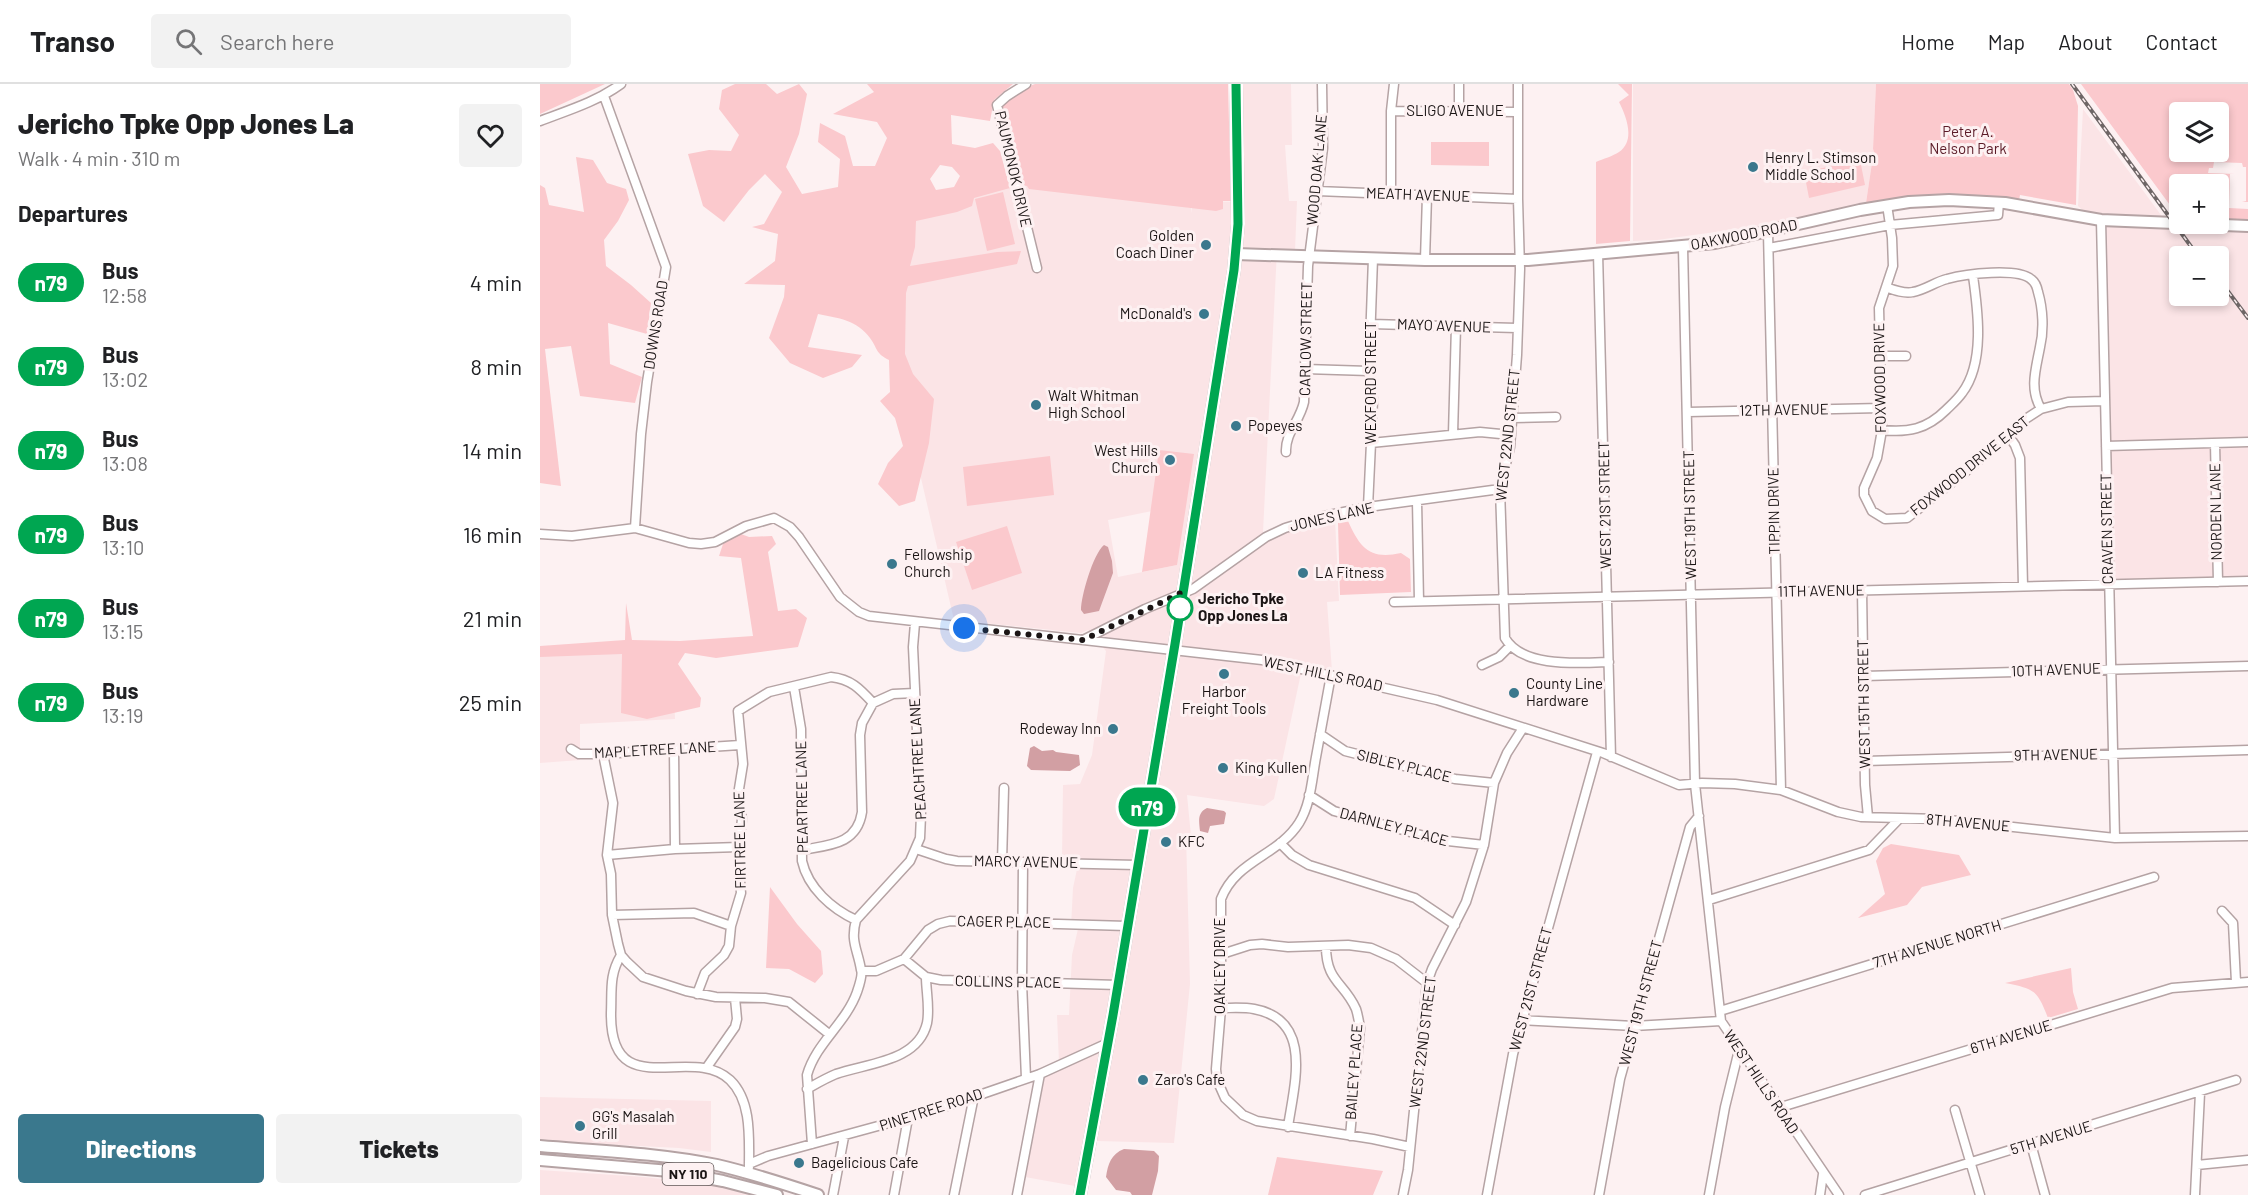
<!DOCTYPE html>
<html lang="en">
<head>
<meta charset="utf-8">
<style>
  body { margin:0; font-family:Barlow,sans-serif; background:#f2f2f2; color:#202124; height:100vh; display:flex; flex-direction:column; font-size:22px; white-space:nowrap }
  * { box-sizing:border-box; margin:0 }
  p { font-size:20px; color:#757577 }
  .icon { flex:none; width:33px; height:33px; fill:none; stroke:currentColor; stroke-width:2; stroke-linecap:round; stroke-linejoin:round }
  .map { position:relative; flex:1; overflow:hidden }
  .sheet { display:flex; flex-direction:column; background:#fff; width:540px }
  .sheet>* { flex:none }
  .badge { padding:0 12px; border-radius:20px; font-size:21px; line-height:39px }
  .fabs { position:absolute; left:1629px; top:18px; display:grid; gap:12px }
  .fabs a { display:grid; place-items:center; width:60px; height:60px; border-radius:6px; background:#fff; box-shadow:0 3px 9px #0003; font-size:30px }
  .you { position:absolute; width:30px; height:30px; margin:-15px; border:4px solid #fff; border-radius:50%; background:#1a73e8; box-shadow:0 0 0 9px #1a73e833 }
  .map>.badge { position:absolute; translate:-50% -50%; box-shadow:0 0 0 3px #fff }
  h2 { padding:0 18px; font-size:22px; line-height:54px }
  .round { display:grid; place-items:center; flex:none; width:63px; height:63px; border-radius:6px; background:#f2f2f2 }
  .head { display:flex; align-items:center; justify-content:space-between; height:102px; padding:0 18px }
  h1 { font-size:28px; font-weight:800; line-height:45px }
  .button { display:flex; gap:12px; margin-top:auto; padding:12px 18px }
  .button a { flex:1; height:69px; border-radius:6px; background:#3a788d; color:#fff; font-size:24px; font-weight:800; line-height:69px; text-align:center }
  .button a+a { background:#f2f2f2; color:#202124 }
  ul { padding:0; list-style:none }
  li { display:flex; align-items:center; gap:18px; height:84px; padding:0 18px }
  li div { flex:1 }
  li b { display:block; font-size:22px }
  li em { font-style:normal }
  li .badge { min-width:66px; font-weight:700; text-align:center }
  header { display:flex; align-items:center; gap:36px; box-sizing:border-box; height:84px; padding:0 30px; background:#fff; border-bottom:2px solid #e0e0e0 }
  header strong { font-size:28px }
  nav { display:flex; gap:33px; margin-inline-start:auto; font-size:21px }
  .search { width:420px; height:54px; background:#f2f2f2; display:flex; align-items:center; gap:15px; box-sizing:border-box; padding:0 21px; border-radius:6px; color:#757577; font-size:22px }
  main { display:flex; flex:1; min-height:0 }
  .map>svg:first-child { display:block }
  .built { fill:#fbe4e6; fill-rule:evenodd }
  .green { fill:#fbc9cd; fill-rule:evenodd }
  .water { fill:#d29fa3 }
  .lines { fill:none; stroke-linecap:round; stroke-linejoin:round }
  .minor-casing { stroke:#b5a3a4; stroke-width:11 }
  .major-casing { stroke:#b5a3a4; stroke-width:14 }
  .minor { stroke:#fff; stroke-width:8 }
  .major { stroke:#fff; stroke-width:10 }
  .rail-casing { stroke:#6e6666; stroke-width:4 }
  .rail { stroke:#fdf1f2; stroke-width:1.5; stroke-dasharray:4.5; stroke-linecap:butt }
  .line-casing { stroke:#fff; stroke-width:14 }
  .line { stroke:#00a651; stroke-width:9 }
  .walk { stroke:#1b1515; stroke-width:6; stroke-dasharray:0 10.8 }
  .poi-dot { fill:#3a788d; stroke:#fdf1f2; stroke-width:2 }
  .stop-dot { fill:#fff; stroke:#00a651; stroke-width:3 }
  .labels { text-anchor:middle; stroke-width:6; stroke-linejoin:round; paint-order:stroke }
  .shield { fill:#fdf1f2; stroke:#5f5757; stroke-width:1.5 }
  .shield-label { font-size:14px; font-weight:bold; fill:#1b1515 }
  .street-label { font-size:15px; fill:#1b1515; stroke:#fdf1f2 }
  .park-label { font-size:15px; fill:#5b1c28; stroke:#fdf1f2 }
  .poi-label { font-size:15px; fill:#1b1515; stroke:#fdf1f2; text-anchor:start }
  .stop-label { font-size:15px; font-weight:bold; fill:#1b1515; stroke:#fdf1f2; text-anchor:start }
</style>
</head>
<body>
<header>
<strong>Transo</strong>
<div class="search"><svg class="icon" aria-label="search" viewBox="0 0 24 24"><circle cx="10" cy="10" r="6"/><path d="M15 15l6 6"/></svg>Search here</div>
<nav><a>Home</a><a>Map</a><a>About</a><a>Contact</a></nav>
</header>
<main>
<section class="sheet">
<div class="head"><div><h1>Jericho Tpke Opp Jones La</h1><p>Walk · 4 min · 310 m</p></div><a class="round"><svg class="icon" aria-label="heart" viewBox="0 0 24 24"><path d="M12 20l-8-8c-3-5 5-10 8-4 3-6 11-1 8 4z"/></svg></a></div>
<h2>Departures</h2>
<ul>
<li><span class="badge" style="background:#00a651;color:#fff">n79</span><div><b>Bus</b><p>12:58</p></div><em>4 min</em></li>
<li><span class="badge" style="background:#00a651;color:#fff">n79</span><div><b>Bus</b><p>13:02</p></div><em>8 min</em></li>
<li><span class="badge" style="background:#00a651;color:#fff">n79</span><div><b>Bus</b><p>13:08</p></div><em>14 min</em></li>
<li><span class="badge" style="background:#00a651;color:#fff">n79</span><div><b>Bus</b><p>13:10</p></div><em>16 min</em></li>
<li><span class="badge" style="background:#00a651;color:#fff">n79</span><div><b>Bus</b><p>13:15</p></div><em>21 min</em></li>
<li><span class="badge" style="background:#00a651;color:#fff">n79</span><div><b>Bus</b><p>13:19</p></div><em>25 min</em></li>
</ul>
<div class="button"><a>Directions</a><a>Tickets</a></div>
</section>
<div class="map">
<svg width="1708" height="1111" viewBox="0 0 1708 1111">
  <rect width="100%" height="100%" fill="#fdf1f2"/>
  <path class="built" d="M701,0H751L752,61H745L749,117H757L755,167L737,166L723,448L725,457L758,443L795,435L799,517L787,518L792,587L763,580L734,715L724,722L647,711L651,752L646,751L650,900L634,1059L557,1057L544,1054L535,1102L485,1093L505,985L519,978L517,931H529L532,871L538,845L531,843L533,804L539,776L522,775L523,701L540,700L552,671L566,567L548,546L541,549L414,536L320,132L485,92L651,124V129L653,117L704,118ZM621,367L637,481L578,493L568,436L612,427Z
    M1093,0H1336L1333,65L1335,71L1333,72L1326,119L1227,141L1117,156L1093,157Z
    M1543,25L1632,146L1708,148V493L1572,496L1565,147L1538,122ZM1640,172H1678V212H1640Z
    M132,561L135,635L40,640V676L0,679V569Z
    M0,1013L171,1017V1068L139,1064L0,1057Z
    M0,1086L104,1093L177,1101L217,1111H0Z"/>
  <path class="green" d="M0,0H65L0,30Z
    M195,0H226L237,10L259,0L267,10L259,50L246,83L262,110L298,103L300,75L278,58L280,39L305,52L313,82H335L347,54L337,38L293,30L334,8L327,0H473L454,16L450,37L411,31L412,60L435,64L453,59L460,67L470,104L434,114L432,122L417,128L376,137L375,163L370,182L457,168L481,167L477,180L368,202L366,209L365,270L373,290L394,315L389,359L375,417L359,422L338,400L348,379L363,362L355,334L340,317L350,308L349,276C335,269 338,265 330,254C317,236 298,234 278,230L268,263L322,271L312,283L283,294L250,279L229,254L244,213L245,201L204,200L235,177L238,150L212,143L224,140L242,108L225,90L209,106L184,138L163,122L148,70L169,66L191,67L199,51L179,25L182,6ZM400,81L412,83L420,92L414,103L396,106L390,95Z
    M495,0H688L691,117H683V125L676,127L489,105L487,102L482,101L461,27C465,13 482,5 495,0Z
    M1078,0H1092L1090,157L1056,160V78C1063,75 1073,72 1079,68C1096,56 1086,32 1079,18L1089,11Z
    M1336,0H1529L1533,6L1538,22L1536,121L1480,111L1479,116C1424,113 1381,111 1326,119L1333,72L1335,71L1333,65Z
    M1541,0H1708V118H1702L1706,117V83H1703L1702,79L1674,78L1673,84H1669L1668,89L1695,90H1690L1689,124L1708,125V135H1679L1678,100H1640L1638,132ZM1678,28V68H1640V28Z
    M891,58H949V82L891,81Z
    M36,73L53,76L67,99L86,105L89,116L78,137L64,156L66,182L91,201L111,219L107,250L68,239L70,280L102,293L95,319L40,312L31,262L5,265L21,402L0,399V101L5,104L9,121L44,128Z
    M1320,76L1325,101L1269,114L1264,88Z
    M463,108L475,160L447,167L435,115Z
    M619,366L654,370L637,481L602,488Z
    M510,372L514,411L427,422L423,383Z
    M808,437C820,464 830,476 861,469L870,475L871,508L800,511L798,439Z
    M467,442L482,489L432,506L416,458Z
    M201,450L209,453L232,452L236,460L228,468L238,527L256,525L267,534L258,563L176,574L145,569L138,580L161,614L160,623L107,635L81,629L82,570L0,573V562L85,556L86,519L92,556L140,557L213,552L201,474L179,472L184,457Z
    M1351,760L1419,771L1431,791L1382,803L1367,821L1318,834L1345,810L1336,777L1343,764Z
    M230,803L257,840L281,867L283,890L275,899L249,885L226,884Z
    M1531,884L1533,908L1538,925L1508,934C1497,906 1495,905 1465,899Z
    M737,1073L843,1087L833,1111H728Z"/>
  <path class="water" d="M564,461L568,463L572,477L573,489L559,527L544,530L541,526C541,512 553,470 564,461Z
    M494,662L502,667L513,666L516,668L539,671L540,681L530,687L491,686L487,682L490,664Z
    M667,724L684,727L686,729L684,740L670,742L668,749L660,747C659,737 657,729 667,724Z
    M584,1065L614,1067L619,1072L618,1087L612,1111H592L590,1108L576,1106L566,1093C568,1080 571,1070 584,1065Z"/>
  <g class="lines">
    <defs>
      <path id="minor" d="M486,0L467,12L457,21L497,184
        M919,0V27
        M978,0V115L980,185L977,271L970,363L960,405L965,554C982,584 1039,579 1069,578
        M64,12L126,183L107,298L101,350L95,444
        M851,27L978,28
        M0,37C29,26 56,18 81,0
        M777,107L978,115
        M851,109V27L854,0
        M1347,121L1352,154L1353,182L1339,224L1342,346L1337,374L1324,404V411L1332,427L1345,435L1367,434L1434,381L1484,336L1501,325L1528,318L1564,317
        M1561,136L1575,754
        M1228,148L1241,706
        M1143,163L1155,700L1181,937L1299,1111
        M1229,164L1350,141L1458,131L1459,118
        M1058,169L1071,673
        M885,176L887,112
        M1346,203C1354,206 1364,210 1373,208C1385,206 1395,198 1407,195C1425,190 1479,183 1492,196C1496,199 1497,203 1498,208C1503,225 1504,246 1500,263C1496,285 1489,304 1501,325
        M831,240L977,244
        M1341,272H1366
        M765,285L829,287
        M1148,328L1341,324
        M972,334L1016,333
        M1342,346C1368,349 1387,345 1406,326C1411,321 1417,316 1422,309C1445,279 1438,227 1433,192
        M913,350L916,242
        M1468,351L1475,361L1480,374L1483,502
        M831,359L940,348L971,351
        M1675,359L1678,498
        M1566,362L1708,358
        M746,368C745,349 760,337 764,318L768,182L783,64L782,0
        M877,417L879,517
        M828,423L833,316L829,287L833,174
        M0,450L32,452L95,444L149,459L161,460L175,458L206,442L234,434L250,443L259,453L300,513L319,528L329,532L722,576L897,616L1063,669L1139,701L1162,699L1195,700L1241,706L1298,728L1321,733L1400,735L1575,754L1708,752
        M1322,506L1325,701L1328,733
        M854,518L1708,497
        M543,556L605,525L653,505L726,453L745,444L784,432L828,423L960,405
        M942,581L959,573L970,562
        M791,591C786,618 781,645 776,673C772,694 771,720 759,739C738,772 696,776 681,815V924L676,985L677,996L685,1014L703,1031L717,1037L833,1055L870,1063
        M1324,592L1708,582
        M254,603L261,645L262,777C268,804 292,825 316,836
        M333,619L353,610L375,609
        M780,650L805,667L915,695L954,699
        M31,665L39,670H63L200,661
        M134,666L135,765
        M63,670L73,719L67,771L71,790L72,831L78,860L81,871L87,878L103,893L146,907L176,913L225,914L249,918L289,950
        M1325,677L1708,666
        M769,711L794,727L899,756L944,761
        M740,759L752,771L769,781L875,814L915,841
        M376,765L406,775L417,777L597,781
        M262,766C289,761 317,761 322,728L320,651L322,639L333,619
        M67,771L135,765L199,763
        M462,778L464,704
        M483,778L482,899L486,994
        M1169,816L1329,766L1359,735
        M1682,827L1693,839L1696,898
        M72,831L154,829L191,842
        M786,862C786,898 804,898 816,925C818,931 819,938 820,944L810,1052
        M682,870L710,861L722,860L748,863L808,861L831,864L856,875L887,899
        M81,871C69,891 72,906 71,929C70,1022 151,959 190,996C212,1017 209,1055 209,1083
        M364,875L386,893L401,896L578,901
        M322,887H336L364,875L388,846L398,840L410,837L587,842
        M157,910L165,889L184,871L189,862L191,842L201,809L198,772L202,735L198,711L203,680L198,627L229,608L291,593C311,595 320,605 333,619
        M681,924C692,924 704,923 714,925C774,936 754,1001 748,1043
        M1180,927L1614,793
        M981,936L1094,942L1181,937
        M167,983L195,943L197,935L195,914
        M267,1005C276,1000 286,994 296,990C327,979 378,978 387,939C390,924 386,907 386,893
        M1238,1024L1632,904L1708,898
        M1415,1026L1440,1111
        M272,1060L267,991C276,959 306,939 317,908C319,902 323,891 321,886C318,866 310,858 316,836L370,777L380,754L381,731L373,563L375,539
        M1491,1060L1505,1111
        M209,1080L228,1072L393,1027L500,990L568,959
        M1657,1081L1708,1076
        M293,1111L304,1053
        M354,1111L368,1034
        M414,1111L434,1012
        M477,1111L500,990
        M863,1111L868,1086L887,899L892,885L926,818L944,761L954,699L967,669L983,644
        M947,1111L973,970L1057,668
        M1059,1111L1080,995L1150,743L1159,732
        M1169,1111L1185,1023L1199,966
        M1280,1111L1283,1090
        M1325,1111L1696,996
        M1655,1111L1660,1009"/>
      <path id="major" d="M696,170L885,176H988L1175,159L1320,126L1369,118L1409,116L1465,119L1561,136L1708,142
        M0,1062C59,1067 119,1069 177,1081C212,1089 245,1100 278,1111
        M0,1076L130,1087L183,1097L237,1111
        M540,1111L573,931L635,560L694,186L698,140L696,0"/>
    </defs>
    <use href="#minor" class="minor-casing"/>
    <use href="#major" class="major-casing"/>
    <use href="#minor" class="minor"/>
    <use href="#major" class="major"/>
    <defs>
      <path id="rail" d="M1532,0L1658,172
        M1678,194L1708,234"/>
    </defs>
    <use href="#rail" class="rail-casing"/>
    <use href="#rail" class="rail"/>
  </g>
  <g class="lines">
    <defs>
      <path id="line" d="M540,1111L573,931L635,560L694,186L698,140L696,0"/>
    </defs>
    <use href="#line" class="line-casing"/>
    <use href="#line" class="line"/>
    <path class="walk" d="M424,544L543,556L643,508L640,524"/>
  </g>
  <g class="poi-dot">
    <circle cx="1213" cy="83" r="6"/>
    <circle cx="666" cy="161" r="6"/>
    <circle cx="664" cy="230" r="6"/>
    <circle cx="496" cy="321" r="6"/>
    <circle cx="696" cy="342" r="6"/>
    <circle cx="630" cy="376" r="6"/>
    <circle cx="352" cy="480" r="6"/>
    <circle cx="763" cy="489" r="6"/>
    <circle cx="684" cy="590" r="6"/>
    <circle cx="974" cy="609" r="6"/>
    <circle cx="573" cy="645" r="6"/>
    <circle cx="683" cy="684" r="6"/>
    <circle cx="626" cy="758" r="6"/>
    <circle cx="603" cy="996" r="6"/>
    <circle cx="40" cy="1042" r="6"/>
    <circle cx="259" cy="1079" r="6"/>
  </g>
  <circle class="stop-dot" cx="640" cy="524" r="12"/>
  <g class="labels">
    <rect class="shield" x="122.5" y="1079" width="51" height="22" rx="4.5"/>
    <g class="shield-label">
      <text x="148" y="1095">NY 110</text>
    </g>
    <g class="street-label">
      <text x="915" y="32">SLIGO AVENUE</text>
      <text transform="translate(473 85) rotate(77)" y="5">PAUMONOK DRIVE</text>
      <text transform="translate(777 86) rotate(-85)" y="5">WOOD OAK LANE</text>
      <text transform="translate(878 111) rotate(2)" y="5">MEATH AVENUE</text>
      <text transform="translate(1204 151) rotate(-11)" y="5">OAKWOOD ROAD</text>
      <text transform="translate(116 241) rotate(-81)" y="5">DOWNS ROAD</text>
      <text transform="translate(904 242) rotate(2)" y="5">MAYO AVENUE</text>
      <text transform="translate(766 255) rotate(-89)" y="5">CARLOW STREET</text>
      <text transform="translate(1340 294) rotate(-91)" y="5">FOXWOOD DRIVE</text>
      <text transform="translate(831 299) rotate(-90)" y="5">WEXFORD STREET</text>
      <text transform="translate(1244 326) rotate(-1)" y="5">12TH AVENUE</text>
      <text transform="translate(968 351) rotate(-84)" y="5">WEST 22ND STREET</text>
      <text transform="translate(1430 382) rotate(-39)" y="5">FOXWOOD DRIVE EAST</text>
      <text transform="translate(1065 421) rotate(-91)" y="5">WEST 21ST STREET</text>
      <text transform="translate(1234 427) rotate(-91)" y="5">TIPPIN DRIVE</text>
      <text transform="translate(1676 428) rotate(-91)" y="5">NORDEN LANE</text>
      <text transform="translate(1150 431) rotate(-91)" y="5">WEST 19TH STREET</text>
      <text transform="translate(792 433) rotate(-13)" y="5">JONES LANE</text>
      <text transform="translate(1567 445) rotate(-91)" y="5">CRAVEN STREET</text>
      <text transform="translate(1281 507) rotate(-1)" y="5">11TH AVENUE</text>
      <text transform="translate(1516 586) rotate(-2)" y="5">10TH AVENUE</text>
      <text transform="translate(783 590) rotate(12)" y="5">WEST HILLS ROAD</text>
      <text transform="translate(1324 620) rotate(-91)" y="5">WEST 15TH STREET</text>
      <text transform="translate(115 666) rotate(-3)" y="5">MAPLETREE LANE</text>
      <text transform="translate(1516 671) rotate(-1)" y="5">9TH AVENUE</text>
      <text transform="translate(378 675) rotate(-93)" y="5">PEACHTREE LANE</text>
      <text transform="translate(864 682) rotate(14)" y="5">SIBLEY PLACE</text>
      <text transform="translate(262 713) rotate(-91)" y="5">PEARTREE LANE</text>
      <text transform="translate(1428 739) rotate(5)" y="5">8TH AVENUE</text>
      <text transform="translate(854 743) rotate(15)" y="5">DARNLEY PLACE</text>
      <text transform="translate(200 756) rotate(-91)" y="5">FIRTREE LANE</text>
      <text transform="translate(486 778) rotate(1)" y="5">MARCY AVENUE</text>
      <text transform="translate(464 838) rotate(1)" y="5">CAGER PLACE</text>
      <text transform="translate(1397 860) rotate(-17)" y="5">7TH AVENUE NORTH</text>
      <text transform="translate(680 882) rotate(-90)" y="5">OAKLEY DRIVE</text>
      <text transform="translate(468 898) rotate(1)" y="5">COLLINS PLACE</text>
      <text transform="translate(991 905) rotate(-75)" y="5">WEST 21ST STREET</text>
      <text transform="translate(1101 919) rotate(-75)" y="5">WEST 19TH STREET</text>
      <text transform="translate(1471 953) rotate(-17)" y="5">6TH AVENUE</text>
      <text transform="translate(883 958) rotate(-83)" y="5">WEST 22ND STREET</text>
      <text transform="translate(814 988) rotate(-86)" y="5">BAILEY PLACE</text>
      <text transform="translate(1221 998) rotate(56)" y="5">WEST HILLS ROAD</text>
      <text transform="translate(391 1026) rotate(-18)" y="5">PINETREE ROAD</text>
      <text transform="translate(1511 1054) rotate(-17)" y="5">5TH AVENUE</text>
    </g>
    <g class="park-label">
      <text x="1428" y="53">Peter A.<tspan x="1428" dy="17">Nelson Park</tspan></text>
    </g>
    <g class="poi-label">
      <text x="1225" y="79">Henry L. Stimson<tspan x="1225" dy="17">Middle School</tspan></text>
      <text x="654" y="157" text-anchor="end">Golden<tspan x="654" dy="17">Coach Diner</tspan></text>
      <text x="652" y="235" text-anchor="end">McDonald's</text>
      <text x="508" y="317">Walt Whitman<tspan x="508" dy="17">High School</tspan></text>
      <text x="708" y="347">Popeyes</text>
      <text x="618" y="372" text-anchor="end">West Hills<tspan x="618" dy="17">Church</tspan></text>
      <text x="364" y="476">Fellowship<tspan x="364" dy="17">Church</tspan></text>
      <text x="775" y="494">LA Fitness</text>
      <text x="986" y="605">County Line<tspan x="986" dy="17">Hardware</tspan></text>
      <text x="684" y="613" text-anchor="middle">Harbor<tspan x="684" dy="17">Freight Tools</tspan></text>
      <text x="561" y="650" text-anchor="end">Rodeway Inn</text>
      <text x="695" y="689">King Kullen</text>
      <text x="638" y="763">KFC</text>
      <text x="615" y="1001">Zaro's Cafe</text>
      <text x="52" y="1038">GG's Masalah<tspan x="52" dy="17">Grill</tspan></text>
      <text x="271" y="1084">Bagelicious Cafe</text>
    </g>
    <g class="stop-label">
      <text x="658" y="520">Jericho Tpke<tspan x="658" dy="17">Opp Jones La</tspan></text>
    </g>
  </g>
</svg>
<div class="fabs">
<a><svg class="icon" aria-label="layers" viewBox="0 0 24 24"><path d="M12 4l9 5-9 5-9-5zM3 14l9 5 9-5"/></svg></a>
<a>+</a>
<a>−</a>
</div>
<div class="you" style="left:424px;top:544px"></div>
<b class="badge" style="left:607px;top:723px;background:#00a651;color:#fff">n79</b>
</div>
</main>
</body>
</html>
